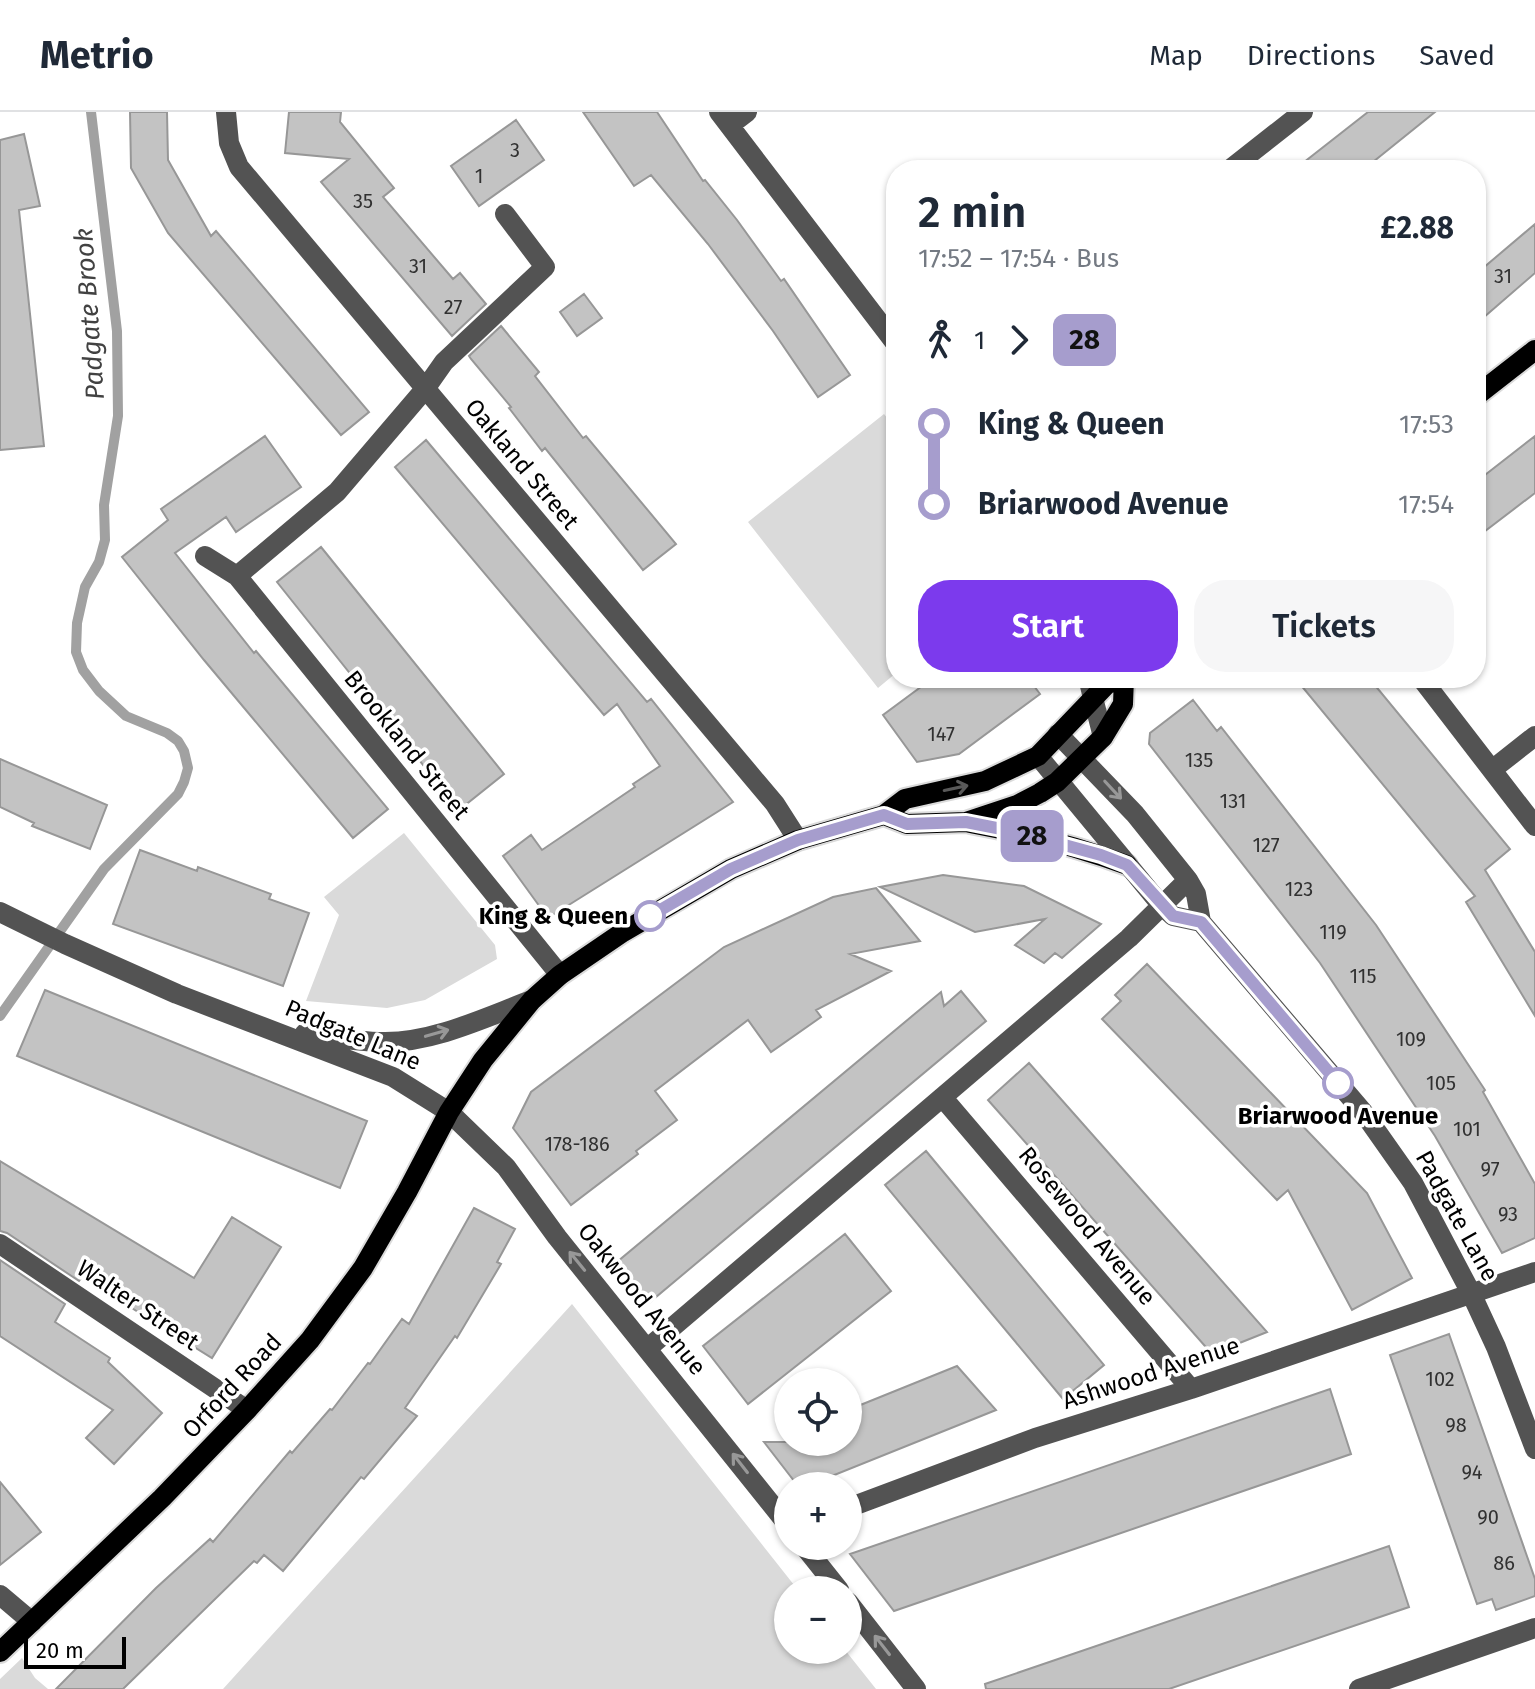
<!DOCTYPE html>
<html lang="en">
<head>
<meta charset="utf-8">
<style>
  body { margin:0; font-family:"Fira Sans",sans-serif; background:#f6f6f7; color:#1f2937; height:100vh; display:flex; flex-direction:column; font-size:30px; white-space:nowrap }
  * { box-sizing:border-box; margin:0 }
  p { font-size:26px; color:#747a83 }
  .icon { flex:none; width:44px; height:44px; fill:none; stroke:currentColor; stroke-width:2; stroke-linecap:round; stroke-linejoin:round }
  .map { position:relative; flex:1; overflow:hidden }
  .drawer { position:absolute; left:886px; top:48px; width:600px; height:528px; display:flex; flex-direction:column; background:#fff; border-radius:32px; box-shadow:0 2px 6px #0004 }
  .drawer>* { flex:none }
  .badge { padding:0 16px; border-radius:12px; font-size:28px; line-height:52px }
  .tools { position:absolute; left:774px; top:1256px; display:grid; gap:16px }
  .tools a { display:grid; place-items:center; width:88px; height:88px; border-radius:50%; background:#fff; box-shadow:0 2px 6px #0004; font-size:40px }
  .scale { position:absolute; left:24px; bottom:20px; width:102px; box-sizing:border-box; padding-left:8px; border:4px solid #000; border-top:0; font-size:22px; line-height:28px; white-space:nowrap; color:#000; -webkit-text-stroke:6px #fff; paint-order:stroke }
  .map>.badge { position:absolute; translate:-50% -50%; box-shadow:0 0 0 4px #fff }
  .legs { display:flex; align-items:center; gap:12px; height:88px; padding:0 32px; font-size:26px }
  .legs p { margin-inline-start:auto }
  .overview { display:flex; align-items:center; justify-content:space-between; height:136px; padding:0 32px }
  h1 { font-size:44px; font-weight:600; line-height:60px }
  .primary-button { display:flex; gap:16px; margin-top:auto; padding:16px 32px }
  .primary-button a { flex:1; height:92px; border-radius:32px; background:#7c3aed; color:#fff; font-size:32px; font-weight:600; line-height:92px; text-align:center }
  .primary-button a+a { background:#f6f6f7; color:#1f2937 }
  ul { padding:0 32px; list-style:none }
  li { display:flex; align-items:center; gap:28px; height:80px; font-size:30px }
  li i { display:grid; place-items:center; width:12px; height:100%; margin:0 10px; background:currentColor }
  li i::after { content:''; width:20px; height:20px; margin:-10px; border:6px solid; border-radius:50%; background:#fff }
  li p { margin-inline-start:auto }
  li:first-child i { background:linear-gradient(#0000 50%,currentColor 0) }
  li:last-child i { background:linear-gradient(currentColor 50%,#0000 0) }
  header { display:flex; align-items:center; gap:48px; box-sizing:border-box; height:112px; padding:0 40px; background:#fff; border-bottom:2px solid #e0e1e3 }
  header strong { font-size:38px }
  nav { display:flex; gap:44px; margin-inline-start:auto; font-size:28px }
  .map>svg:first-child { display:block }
  .green { fill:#dadada }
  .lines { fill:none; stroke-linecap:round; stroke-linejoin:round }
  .stream { stroke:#a1a1a1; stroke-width:10 }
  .building { fill:#c3c3c3; stroke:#979797; stroke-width:2 }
  .major-casing { stroke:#dbdbdb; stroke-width:24 }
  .minor { stroke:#535353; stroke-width:20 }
  .major { stroke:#000; stroke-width:20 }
  .oneway { stroke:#595959 }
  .oneway2 { stroke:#989898 }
  .line-1-casing { stroke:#fff; stroke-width:18 }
  .line-1 { stroke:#a69dcd; stroke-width:12 }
  .stop-1-dot { fill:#fff; stroke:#a69dcd; stroke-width:4 }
  .labels { text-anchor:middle; stroke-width:7; stroke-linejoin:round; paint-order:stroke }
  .number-label { font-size:20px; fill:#313131 }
  .street-label { font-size:24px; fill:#000; stroke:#fff }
  .stop-label { font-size:24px; font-weight:bold; fill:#000; stroke:#fff; text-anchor:end }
  .water-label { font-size:26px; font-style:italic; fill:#424242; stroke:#fff }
</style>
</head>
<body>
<header>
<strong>Metrio</strong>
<nav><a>Map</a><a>Directions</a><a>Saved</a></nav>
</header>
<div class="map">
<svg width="1535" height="1577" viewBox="0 0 1535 1577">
  <rect width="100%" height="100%" fill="#fff"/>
  <path class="green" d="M884,302L896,317V561L878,576L748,410Z
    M404,721L495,833L497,847L425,888L387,896L306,889L339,803L324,785Z
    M572,1192L798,1478H788V1538H845L876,1577H223Z
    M22,1546L35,1566L48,1577H0V1567Z"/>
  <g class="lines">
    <path class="stream" d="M0,904L104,757L178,682L184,670L188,656L184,639L178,629L167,621L126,604L99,579L83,558L76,540L77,511L85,475L99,450L105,428L104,393L118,304L117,219L91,0"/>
  </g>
  <path class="building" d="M130,0H167L168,48L211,124L216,119L369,300L341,323L168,121L131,56Z
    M289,0H341L340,10L394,76L383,85L453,167L460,161L486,192L452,224L321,70L349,47L285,41Z
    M583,0H657L703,69L705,68L737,108L781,169L784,167L850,263L818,285L773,219L708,132L651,63L634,74Z
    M1368,0H1435L1363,58H1294Z
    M516,8L544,48L479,94L451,54Z
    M24,22L40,94L19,98L44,334L0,338V28Z
    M1535,112V161L1476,212V162Z
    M584,182L602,206L577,224L560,200Z
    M501,214L539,260L535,264L583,326L586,324L676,432L643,458L545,336L542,339L509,296L511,295L471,247L469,244Z
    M265,324L301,375L236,420L226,405L175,441L254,541L256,539L388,697L353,726L204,548L122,445L168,408L161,397Z
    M1535,324V381L1476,426V370Z
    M426,328L647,590L651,587L733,690L548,806L503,744L531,723L542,738L635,675L633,672L660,654L617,592L604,603L395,355Z
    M321,435L504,662L459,698L277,470Z
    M933,566H1028L1040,582L959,642L917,650L883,603Z
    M1295,566H1369L1510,737L1485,758L1535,840V904L1466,790L1475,784Z
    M1193,588L1217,619L1221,615L1376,813L1485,978L1483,980L1535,1072V1126L1502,1141L1435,1024L1320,851L1149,632L1150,621Z
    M0,647L107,693L90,737L32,714L34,711L0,695Z
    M140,738L197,759L198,755L271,782L269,787L309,801L283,874L113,812Z
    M943,763L1024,774L1101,812L1062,846L1055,841L1044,851L1015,833L1045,807L975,820L880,775Z
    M876,776L920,829L850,842L891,859L816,898L821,905L771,940L748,908L655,979L677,1008L636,1039L638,1042L571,1093L513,1016L531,980L724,835L833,785Z
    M1147,852L1367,1081L1412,1166L1352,1198L1288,1078L1277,1088L1102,907L1121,889L1115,883Z
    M45,878L367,1009L340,1076L17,944Z
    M961,879L986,909L650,1190L617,1150L941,880L944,894Z
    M1029,951L1267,1220L1212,1242L988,988Z
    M926,1039L1104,1253L1063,1287L885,1073Z
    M0,1049L194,1166L232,1105L281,1135L212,1246L82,1165L79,1169L7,1121L0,1119Z
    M474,1096L515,1117L497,1150L501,1152L457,1226L455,1224L405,1296L417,1304L364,1367L361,1365L283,1459L264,1443L257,1451L254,1449L123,1577H56L156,1476L210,1427L213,1430L290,1339L292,1341L330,1297L332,1298L368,1251L370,1252L402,1207L409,1212Z
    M845,1122L891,1179L748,1292L703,1234Z
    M0,1148L65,1192L55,1210L110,1246L108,1250L162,1301L114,1352L86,1326L113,1298L0,1224Z
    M1449,1222L1535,1467V1484L1496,1498L1492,1487L1477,1492L1390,1243Z
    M957,1254L996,1298L807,1374H798L764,1330H848V1298Z
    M1330,1277L1351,1342L894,1499L850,1442Z
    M0,1370L41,1420L0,1453Z
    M1389,1434L1409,1495L1169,1577H986L985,1572Z"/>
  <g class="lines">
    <defs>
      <path id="major" d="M1476,284L1535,238
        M884,703L907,712L966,710L1017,693L1040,681L1057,670L1103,625L1123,592L1124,566
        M970,711C1023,721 1076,734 1127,753
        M0,1540L162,1386L247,1298L310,1228L363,1156L407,1080L449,1000L483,948L532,888L560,863L623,820L731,757L798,728L884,703L905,687L985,669L1038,644L1107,572L1125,566"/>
    </defs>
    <use href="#major" class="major-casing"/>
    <path class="minor" d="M226,0L229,31L239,55L775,692L798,728
      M719,0L896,232
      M730,13L747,0
      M1229,58L1303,0
      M205,444L237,464L560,863
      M237,464L337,380L425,277L444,250L545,155L505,102
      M1088,566L1103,625
      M1421,566L1535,714
      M1058,622L1135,702L1188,768L1196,782L1201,810L1363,1000L1413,1071L1471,1181L1496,1235L1535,1337
      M1038,644L1161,793L1173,804L1201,810
      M1493,657L1535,624
      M0,800L65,832L177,882L393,965L449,1000L506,1055L557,1125L788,1413
      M305,921C331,925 358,930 385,930C435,930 486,905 532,888
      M943,986L1191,1277
      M0,1132L247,1298
      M648,1236L1129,826L1188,768
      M848,1396L1035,1326L1191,1277L1535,1160
      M804,1434L839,1478
      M0,1483L32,1510
      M848,1490L916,1577
      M1359,1577L1535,1516"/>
    <use href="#major" class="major"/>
  </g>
  <defs><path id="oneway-shaft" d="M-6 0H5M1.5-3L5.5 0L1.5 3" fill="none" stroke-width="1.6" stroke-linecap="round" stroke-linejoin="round" transform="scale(2)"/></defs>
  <use class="oneway" href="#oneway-shaft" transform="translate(956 676) rotate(-12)"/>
  <g class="oneway2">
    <use href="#oneway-shaft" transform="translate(1113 678) rotate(47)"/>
    <use href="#oneway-shaft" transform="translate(437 921) rotate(-16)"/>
    <use href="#oneway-shaft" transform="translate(577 1149) rotate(-129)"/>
    <use href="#oneway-shaft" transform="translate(740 1351) rotate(-128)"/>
    <use href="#oneway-shaft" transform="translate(882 1533) rotate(-128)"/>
  </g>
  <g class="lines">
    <defs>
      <path id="line-1" d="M650,804L731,757L798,728L884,703L907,712L966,710L1017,720L1101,743L1127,753L1173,804L1201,810L1338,971"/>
    </defs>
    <use href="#line-1" class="line-1-casing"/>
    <use href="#line-1" class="line-1"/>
  </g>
  <g class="stop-1-dot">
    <circle cx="650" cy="804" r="14"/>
    <circle cx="1338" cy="971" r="14"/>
  </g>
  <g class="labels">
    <g class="number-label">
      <text x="515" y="45">3</text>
      <text x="479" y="71">1</text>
      <text x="363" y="96">35</text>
      <text x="418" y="161">31</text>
      <text x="1503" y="171">31</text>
      <text x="453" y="202">27</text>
      <text x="941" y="629">147</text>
      <text x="1199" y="655">135</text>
      <text x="1233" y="696">131</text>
      <text x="1266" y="740">127</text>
      <text x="1299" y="784">123</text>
      <text x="1333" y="827">119</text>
      <text x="1363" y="871">115</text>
      <text x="1411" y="934">109</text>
      <text x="1441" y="978">105</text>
      <text x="1467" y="1024">101</text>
      <text x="577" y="1039">178-186</text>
      <text x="1490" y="1064">97</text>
      <text x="1508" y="1109">93</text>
      <text x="1440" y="1274">102</text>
      <text x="1456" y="1320">98</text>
      <text x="1472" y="1367">94</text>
      <text x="1488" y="1412">90</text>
      <text x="1504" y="1458">86</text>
    </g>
    <g class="street-label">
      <text transform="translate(522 352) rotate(50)" y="8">Oakland Street</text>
      <text transform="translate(407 633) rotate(51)" y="8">Brookland Street</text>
      <text transform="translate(353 923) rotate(23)" y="8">Padgate Lane</text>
      <text transform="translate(1457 1104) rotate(61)" y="8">Padgate Lane</text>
      <text transform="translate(1087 1114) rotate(50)" y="8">Rosewood Avenue</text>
      <text transform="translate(642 1187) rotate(51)" y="8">Oakwood Avenue</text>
      <text transform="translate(138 1193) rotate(34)" y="8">Walter Street</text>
      <text transform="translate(1151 1261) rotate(-18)" y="8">Ashwood Avenue</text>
      <text transform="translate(232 1274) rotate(-47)" y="8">Orford Road</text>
    </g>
    <g class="stop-label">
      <text x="628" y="812">King &amp; Queen</text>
      <text x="1338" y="1012" text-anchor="middle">Briarwood Avenue</text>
    </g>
    <g class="water-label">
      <text transform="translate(89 202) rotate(-94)" y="9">Padgate Brook</text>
    </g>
  </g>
</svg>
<div class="tools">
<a><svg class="icon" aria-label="locate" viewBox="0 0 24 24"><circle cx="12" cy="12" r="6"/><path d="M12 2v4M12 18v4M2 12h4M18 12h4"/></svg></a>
<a>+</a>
<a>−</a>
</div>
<div class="scale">20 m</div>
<b class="badge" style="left:1032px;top:724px;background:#a69dcd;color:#111">28</b>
<section class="drawer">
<div class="overview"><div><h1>2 min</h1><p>17:52 – 17:54 · Bus</p></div><b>£2.88</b></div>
<div class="legs"><svg class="icon" aria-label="walk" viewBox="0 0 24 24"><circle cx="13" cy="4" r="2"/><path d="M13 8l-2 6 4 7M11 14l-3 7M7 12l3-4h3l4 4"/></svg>1<svg class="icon" aria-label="forward" viewBox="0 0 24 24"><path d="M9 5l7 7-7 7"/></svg><b class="badge" style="background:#a69dcd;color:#111">28</b></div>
<ul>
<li><i style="color:#a69dcd"></i><b>King &amp; Queen</b><p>17:53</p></li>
<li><i style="color:#a69dcd"></i><b>Briarwood Avenue</b><p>17:54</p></li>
</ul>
<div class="primary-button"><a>Start</a><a>Tickets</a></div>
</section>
</div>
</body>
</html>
